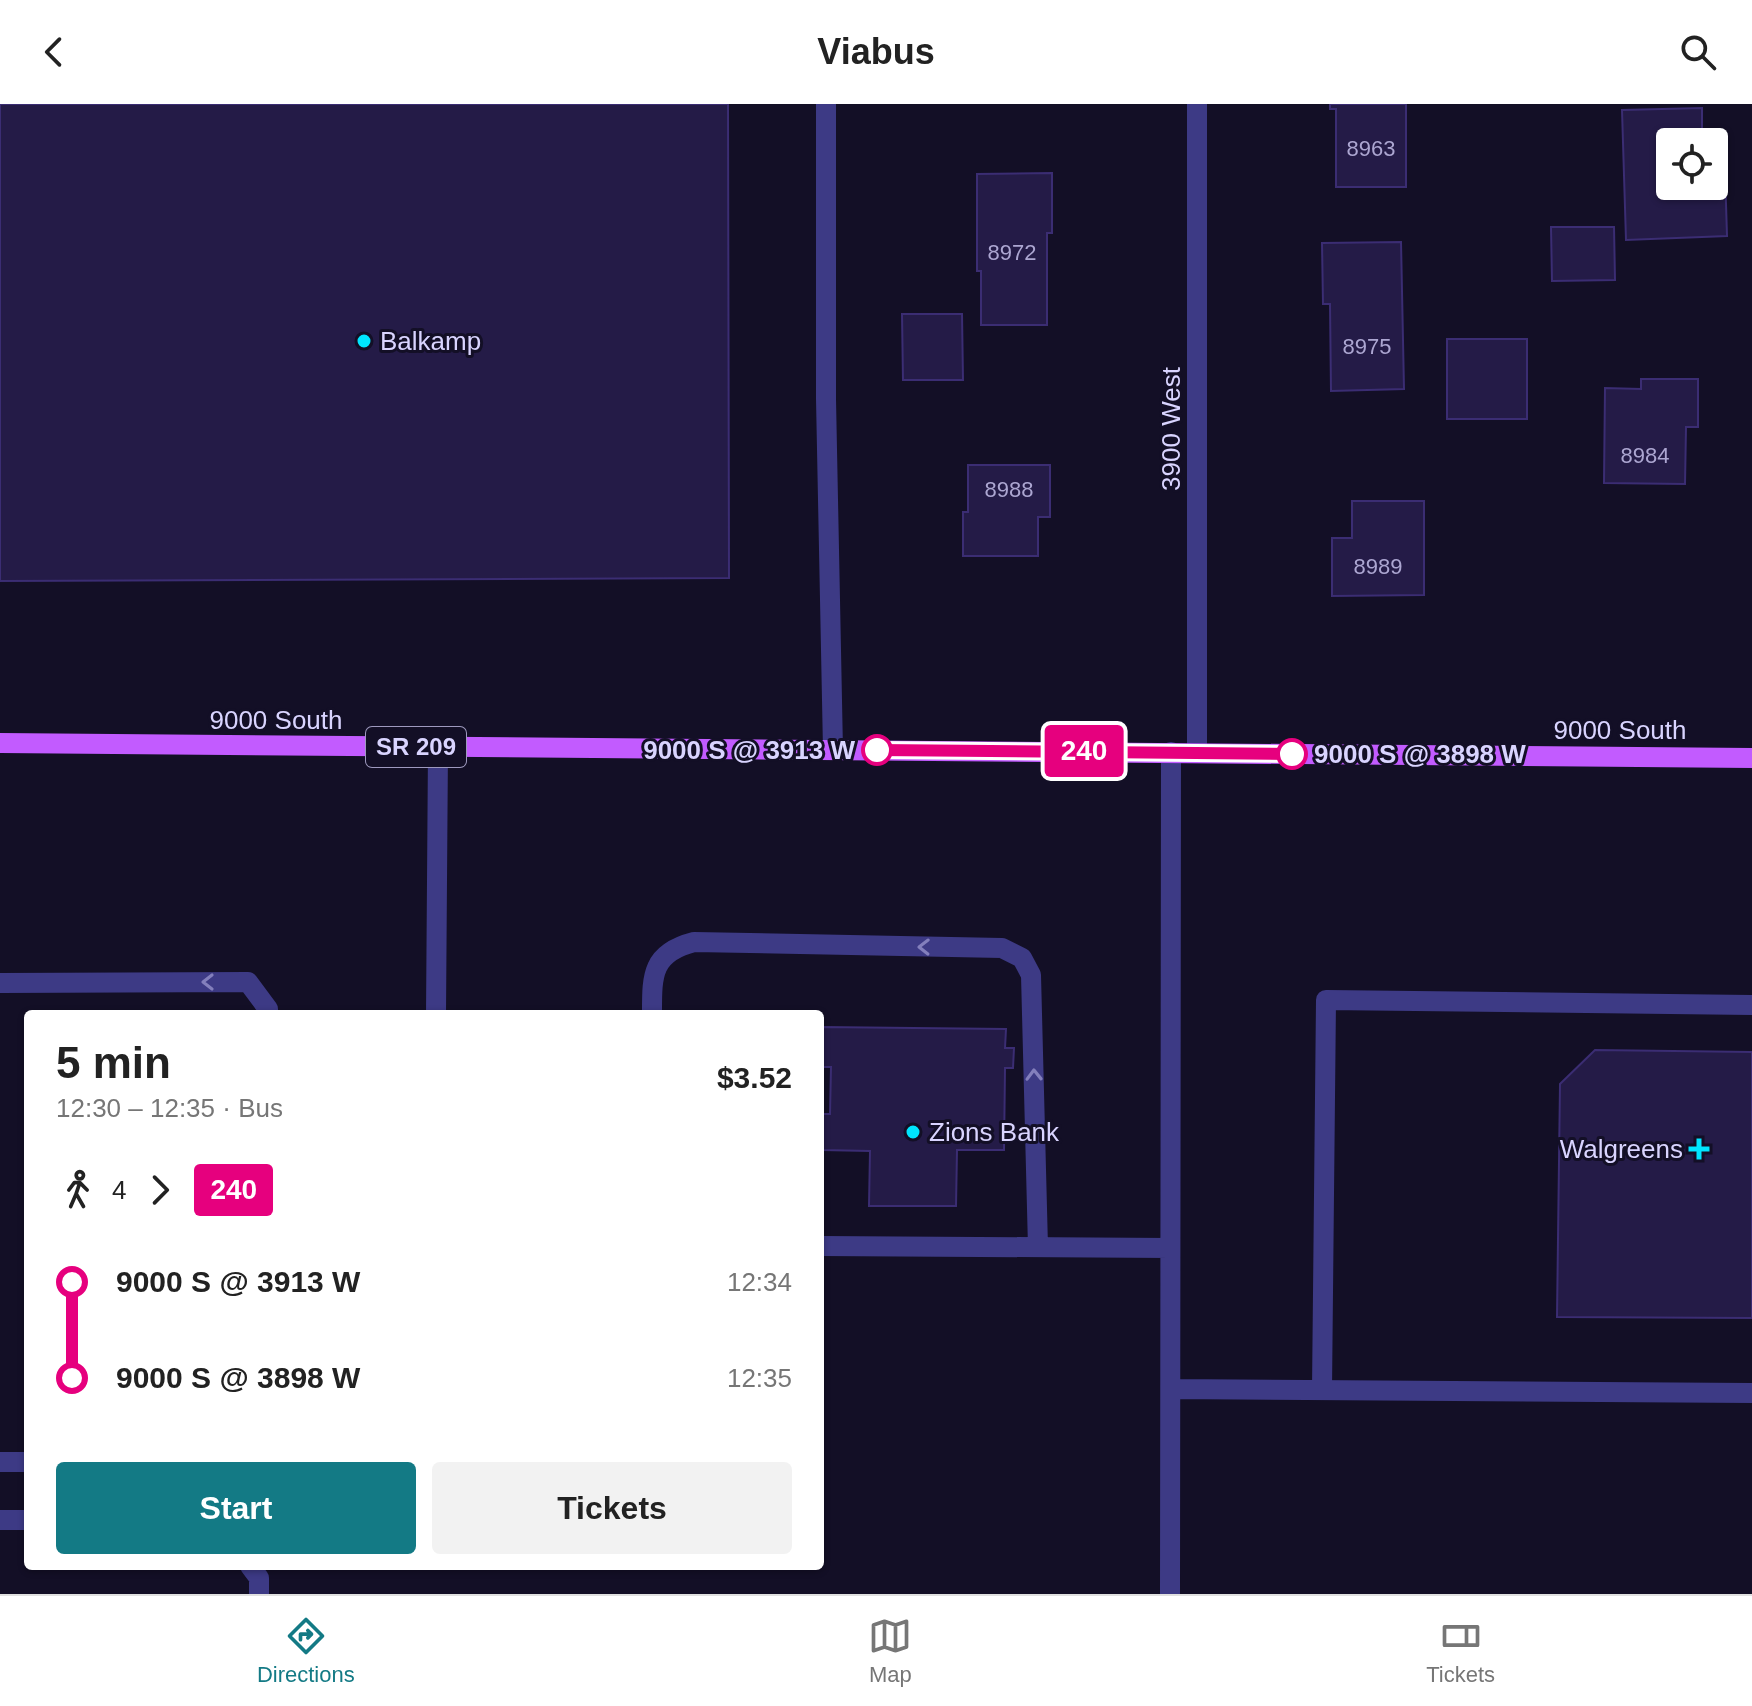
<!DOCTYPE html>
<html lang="en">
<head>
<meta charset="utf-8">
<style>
  body { margin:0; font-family:Helvetica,sans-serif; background:#f2f2f2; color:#222; height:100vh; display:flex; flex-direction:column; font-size:30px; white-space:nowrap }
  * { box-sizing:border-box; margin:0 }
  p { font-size:26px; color:#767676 }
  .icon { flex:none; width:44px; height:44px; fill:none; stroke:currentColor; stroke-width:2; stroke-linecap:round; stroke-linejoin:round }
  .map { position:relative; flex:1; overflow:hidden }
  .sheet { position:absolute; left:24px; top:906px; width:800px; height:560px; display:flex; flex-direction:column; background:#fff; border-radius:8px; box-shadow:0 2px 6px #0004 }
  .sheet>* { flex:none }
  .badge { padding:0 16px; border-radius:6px; font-size:28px; line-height:52px }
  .controls { position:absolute; left:1656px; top:24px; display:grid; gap:16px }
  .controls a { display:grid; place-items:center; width:72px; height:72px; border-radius:8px; background:#fff; box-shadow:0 2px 6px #0004; font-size:40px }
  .map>.badge { position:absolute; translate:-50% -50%; box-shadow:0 0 0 4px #fff }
  .legs { display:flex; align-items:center; gap:12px; height:88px; padding:0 32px; font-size:26px }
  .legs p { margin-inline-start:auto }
  .headline { display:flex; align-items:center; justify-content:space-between; height:136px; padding:0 32px }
  h1 { font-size:44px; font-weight:700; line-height:60px }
  .action { display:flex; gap:16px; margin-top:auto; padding:16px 32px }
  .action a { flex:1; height:92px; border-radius:8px; background:#137a85; color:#fff; font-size:32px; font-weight:700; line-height:92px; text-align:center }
  .action a+a { background:#f2f2f2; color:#222 }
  ul { padding:0 32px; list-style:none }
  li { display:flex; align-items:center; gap:28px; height:96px; font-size:30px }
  li i { display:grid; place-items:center; width:12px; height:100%; margin:0 10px; background:currentColor }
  li i::after { content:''; width:20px; height:20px; margin:-10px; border:6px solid; border-radius:50%; background:#fff }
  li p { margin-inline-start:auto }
  li:first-child i { background:linear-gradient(#0000 50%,currentColor 0) }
  li:last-child i { background:linear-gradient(currentColor 50%,#0000 0) }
  header { display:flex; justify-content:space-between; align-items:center; height:104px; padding:0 32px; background:#fff; font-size:36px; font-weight:700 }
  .tabs { display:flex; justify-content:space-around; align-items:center; height:112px; border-top:2px solid #e0e0e0; background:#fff; font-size:22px; color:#767676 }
  .tabs a { display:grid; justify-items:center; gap:4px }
  .tabs .on { color:#137a85 }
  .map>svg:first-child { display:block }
  .building { fill:#241b47; stroke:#3b2d73; stroke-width:2; fill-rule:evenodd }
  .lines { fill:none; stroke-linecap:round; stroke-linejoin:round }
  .minor { stroke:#3d3a85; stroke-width:20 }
  .major { stroke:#c25bff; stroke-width:20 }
  .oneway { stroke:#837fbc }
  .line-1-casing { stroke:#fff; stroke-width:18 }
  .line-1 { stroke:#e6007e; stroke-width:12 }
  .poi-dot { fill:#00e5ff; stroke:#130f26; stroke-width:3 }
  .stop-1-dot { fill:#fff; stroke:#e6007e; stroke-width:4 }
  .labels { text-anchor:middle; stroke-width:6; stroke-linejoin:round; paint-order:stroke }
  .number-label { font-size:22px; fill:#aca6d1 }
  .shield { fill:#130f26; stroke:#9e99be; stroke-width:2 }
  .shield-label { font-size:24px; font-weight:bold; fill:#d9d4ff }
  .poi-label { font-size:26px; fill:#d9d4ff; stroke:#130f26; text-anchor:start }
  .street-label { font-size:26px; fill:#d9d4ff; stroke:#130f26 }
  .stop-label { font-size:26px; font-weight:bold; fill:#d9d4ff; stroke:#130f26; text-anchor:end }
</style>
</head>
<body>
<header><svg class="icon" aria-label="back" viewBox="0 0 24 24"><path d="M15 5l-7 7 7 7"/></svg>Viabus<svg class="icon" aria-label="search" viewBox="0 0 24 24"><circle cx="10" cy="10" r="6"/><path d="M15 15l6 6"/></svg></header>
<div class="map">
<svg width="1752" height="1490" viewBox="0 0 1752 1490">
  <rect width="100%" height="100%" fill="#130f26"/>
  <path class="building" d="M0,0H728L729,474L0,477Z
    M1330,0H1406V83H1336V5H1330Z
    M1702,4V36L1724,35L1727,132L1626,136L1622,6ZM1670,38H1714V82H1670Z
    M1052,69V129H1047V221H981V167H977V70Z
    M1551,123H1614L1615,176L1552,177Z
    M1401,138L1404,285L1331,287L1330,200H1323L1322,139Z
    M902,210H962L963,276H903Z
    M1447,235H1527V315H1447Z
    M1641,275H1698V323H1686L1685,380L1604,379L1605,284L1641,285Z
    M968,361H1050V413H1038V452H963V408H968Z
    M1352,397H1424V491L1332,492V434H1352Z
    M822,923L1006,925L1005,944H1014L1013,964H1005L1004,1046H957L956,1102H869L870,1047L822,1046L823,1010H830L831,963H821Z
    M1595,946L1752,948V1214L1557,1213L1560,980Z"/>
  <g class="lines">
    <path class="minor" d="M826,0V295L833,646
      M1197,0V649
      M0,879L248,878L268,905V910
      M436,910L438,643
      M652,910C652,872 651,849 694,838L1002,844L1022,854L1031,871L1038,1143
      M820,1142L1170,1144
      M1171,1285L1752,1289
      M1322,1286L1326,896L1752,901
      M0,1358H28
      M0,1416H28
      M250,1462L259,1474V1490
      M1170,1490L1171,648"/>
    <path class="major" d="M0,639L1752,654"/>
  </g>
  <defs><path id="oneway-chevron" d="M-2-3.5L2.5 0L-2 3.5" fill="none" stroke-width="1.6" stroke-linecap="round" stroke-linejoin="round" transform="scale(2)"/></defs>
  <g class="oneway">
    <use href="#oneway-chevron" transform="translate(924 843) rotate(-179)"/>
    <use href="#oneway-chevron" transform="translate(208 878) rotate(180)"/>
    <use href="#oneway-chevron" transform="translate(1034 971) rotate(-91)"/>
  </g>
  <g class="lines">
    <defs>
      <path id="line-1" d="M877,646L1292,650"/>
    </defs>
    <use href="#line-1" class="line-1-casing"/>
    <use href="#line-1" class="line-1"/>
  </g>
  <g class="poi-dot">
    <circle cx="364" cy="237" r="8"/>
    <circle cx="913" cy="1028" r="8"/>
    <path d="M1695 1033h8v8h8v8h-8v8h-8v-8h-8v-8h8z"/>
  </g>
  <g class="stop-1-dot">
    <circle cx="877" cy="646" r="14"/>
    <circle cx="1292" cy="650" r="14"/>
  </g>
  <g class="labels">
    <g class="number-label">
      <text x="1371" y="52">8963</text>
      <text x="1012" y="156">8972</text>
      <text x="1367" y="250">8975</text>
      <text x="1645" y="359">8984</text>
      <text x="1009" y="393">8988</text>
      <text x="1378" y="470">8989</text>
    </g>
    <rect class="shield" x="366" y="623" width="100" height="40" rx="6"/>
    <g class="shield-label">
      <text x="416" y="651">SR 209</text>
    </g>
    <g class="poi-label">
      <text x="380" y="246">Balkamp</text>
      <text x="929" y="1037">Zions Bank</text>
      <text x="1683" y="1054" text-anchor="end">Walgreens</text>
    </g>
    <g class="street-label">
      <text transform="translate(1171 325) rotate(-90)" y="9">3900 West</text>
      <text x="276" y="625">9000 South</text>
      <text x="1620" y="635">9000 South</text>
    </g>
    <g class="stop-label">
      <text x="855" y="655">9000 S @ 3913 W</text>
      <text x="1314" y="659" text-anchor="start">9000 S @ 3898 W</text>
    </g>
  </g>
</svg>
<div class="controls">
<a><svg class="icon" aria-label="locate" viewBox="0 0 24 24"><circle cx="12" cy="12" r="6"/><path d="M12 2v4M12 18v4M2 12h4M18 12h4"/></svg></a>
</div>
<b class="badge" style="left:1084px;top:647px;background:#e6007e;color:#fff">240</b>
<section class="sheet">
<div class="headline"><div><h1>5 min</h1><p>12:30 – 12:35 · Bus</p></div><b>$3.52</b></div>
<div class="legs"><svg class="icon" aria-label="walk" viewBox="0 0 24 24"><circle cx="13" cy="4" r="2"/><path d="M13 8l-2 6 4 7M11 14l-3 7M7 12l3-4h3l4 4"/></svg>4<svg class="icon" aria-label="forward" viewBox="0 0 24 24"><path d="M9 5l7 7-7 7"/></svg><b class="badge" style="background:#e6007e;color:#fff">240</b></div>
<ul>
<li><i style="color:#e6007e"></i><b>9000 S @ 3913 W</b><p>12:34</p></li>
<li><i style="color:#e6007e"></i><b>9000 S @ 3898 W</b><p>12:35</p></li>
</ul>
<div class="action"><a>Start</a><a>Tickets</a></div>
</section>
</div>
<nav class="tabs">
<a class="on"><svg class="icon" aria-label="directions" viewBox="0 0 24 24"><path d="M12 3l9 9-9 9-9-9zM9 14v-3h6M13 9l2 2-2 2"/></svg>Directions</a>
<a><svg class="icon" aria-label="map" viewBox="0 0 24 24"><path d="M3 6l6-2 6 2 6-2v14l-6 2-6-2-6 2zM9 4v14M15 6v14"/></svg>Map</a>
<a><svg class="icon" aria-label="tickets" viewBox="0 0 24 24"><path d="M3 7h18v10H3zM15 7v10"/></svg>Tickets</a>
</nav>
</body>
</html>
